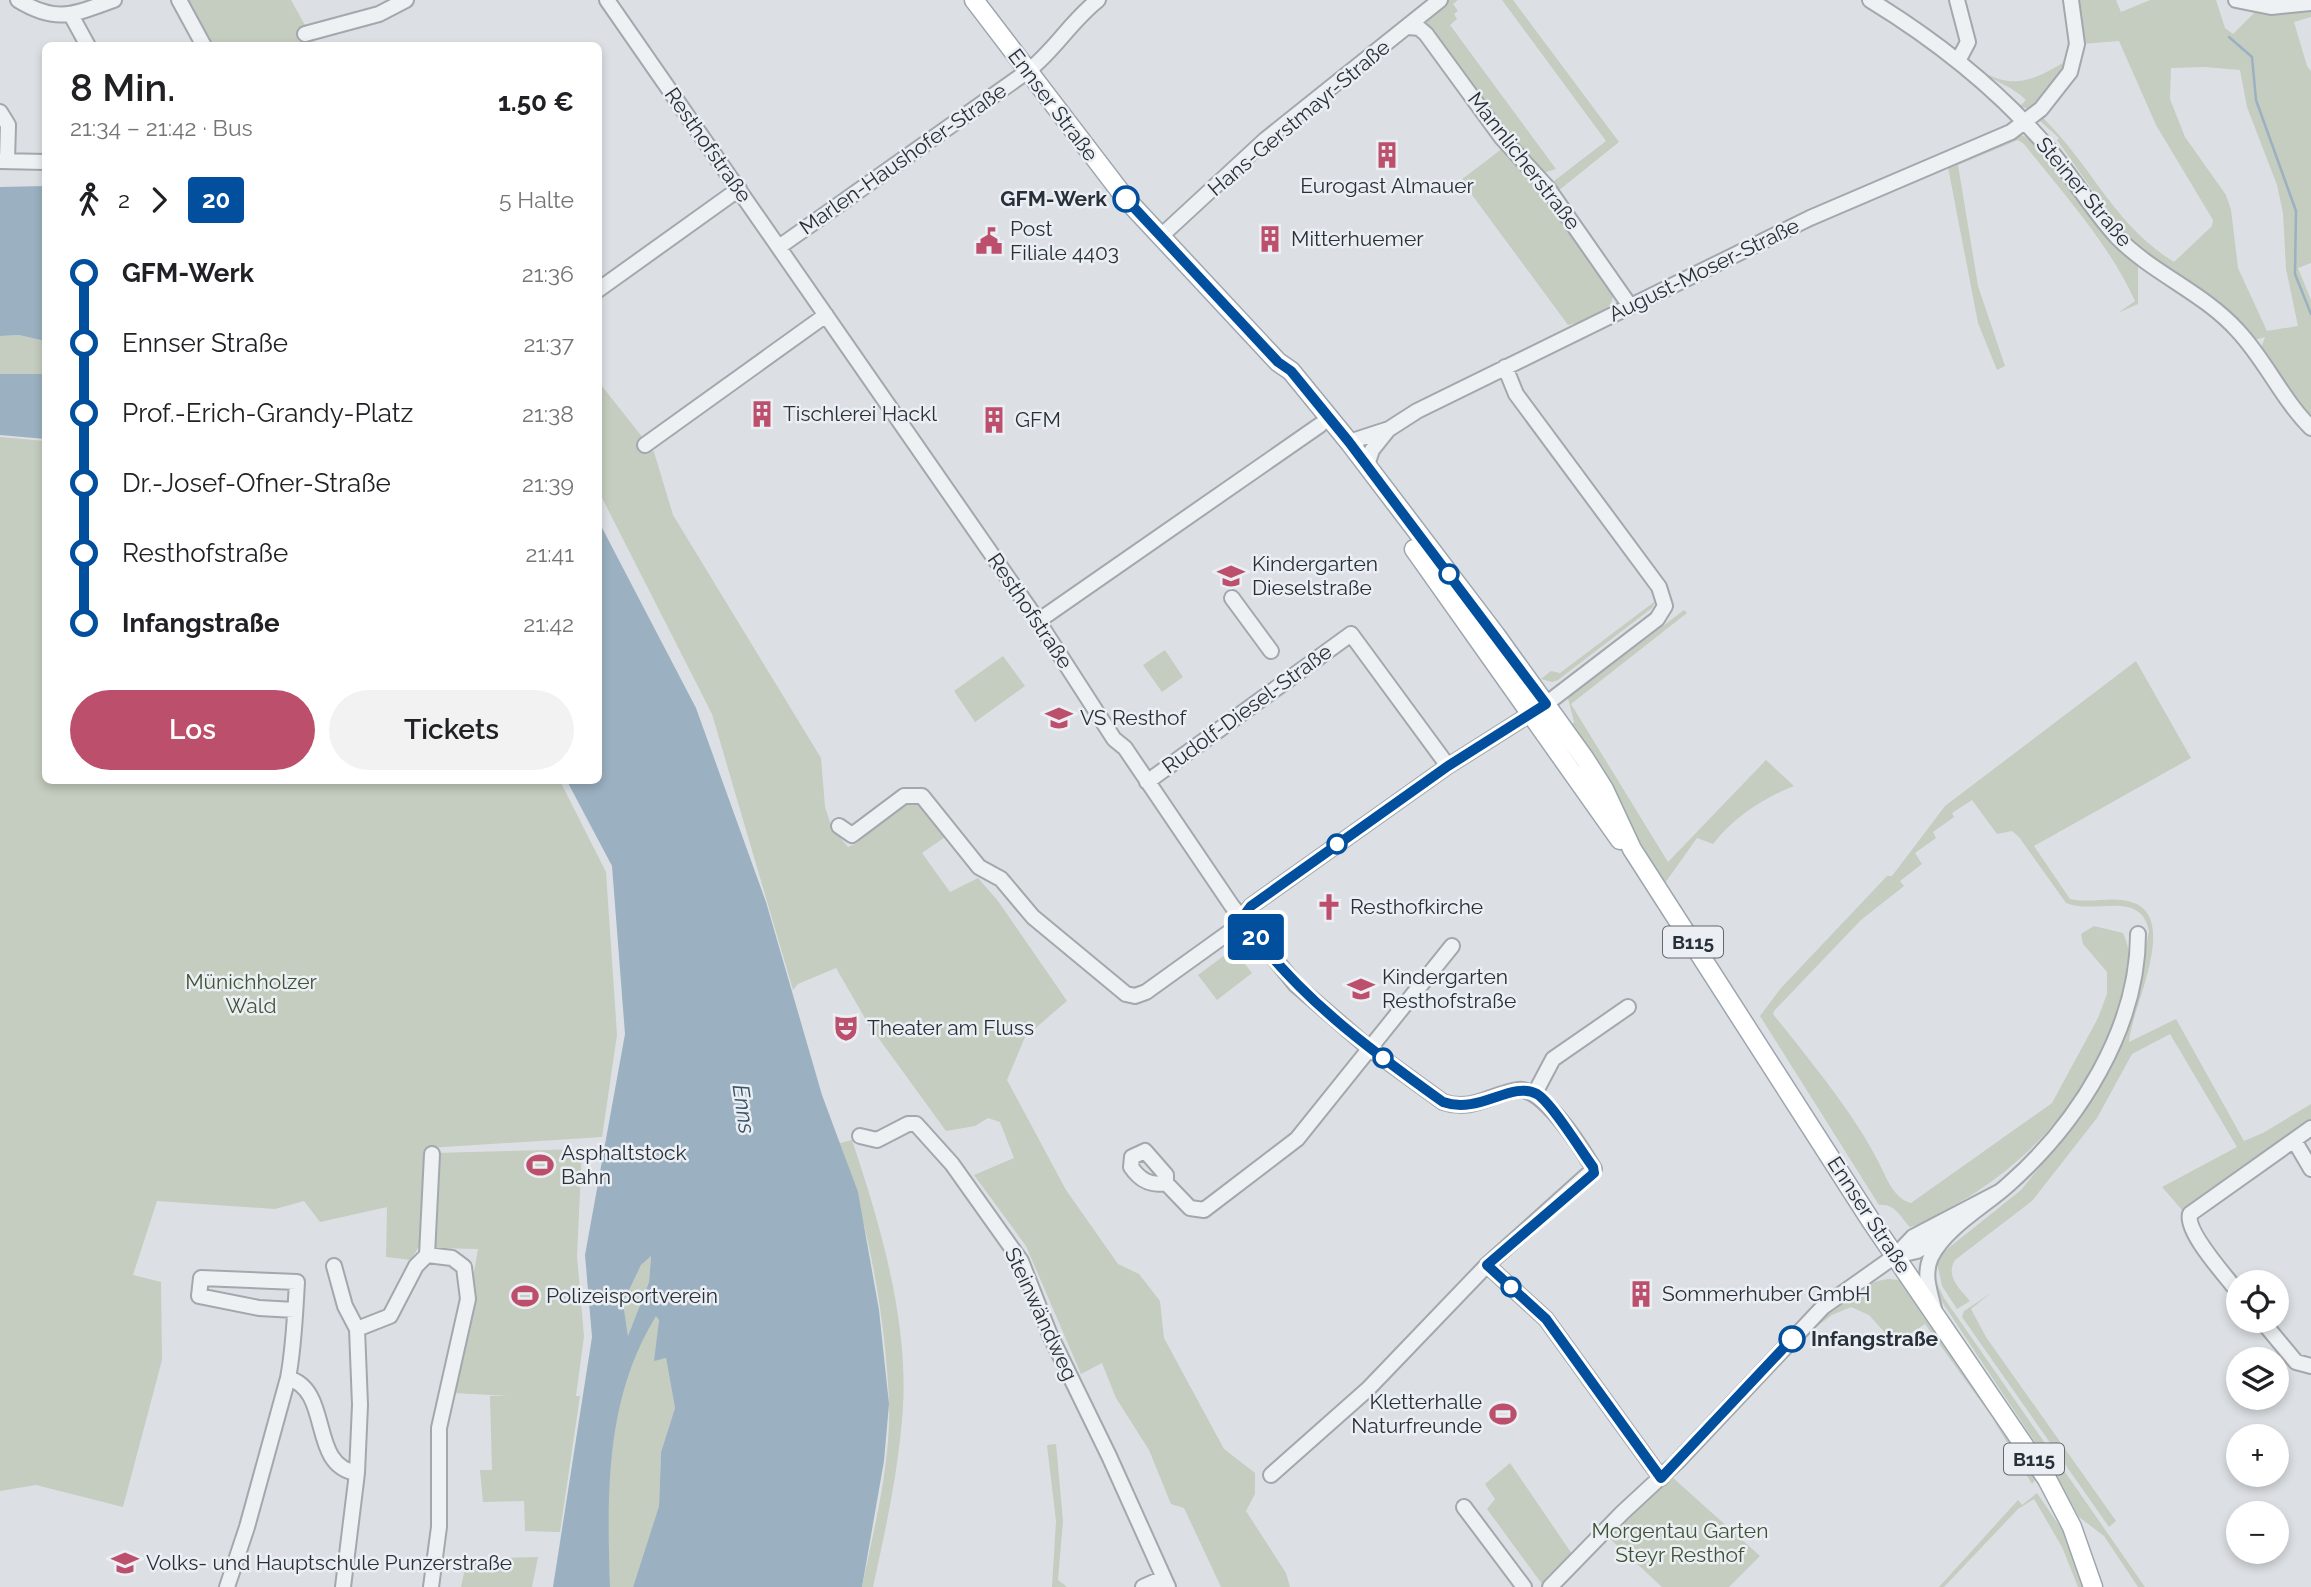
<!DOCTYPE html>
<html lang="de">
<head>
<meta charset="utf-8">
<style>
  body { margin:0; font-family:Raleway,sans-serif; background:#f2f2f2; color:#202124; height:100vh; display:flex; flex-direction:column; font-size:26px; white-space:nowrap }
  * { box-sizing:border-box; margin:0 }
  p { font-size:23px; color:#757577 }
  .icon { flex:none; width:38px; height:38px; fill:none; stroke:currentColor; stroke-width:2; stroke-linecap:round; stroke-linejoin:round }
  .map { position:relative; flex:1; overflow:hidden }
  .side { position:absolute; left:42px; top:42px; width:560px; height:742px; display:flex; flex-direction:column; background:#fff; border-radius:10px; box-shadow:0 4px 10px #0003 }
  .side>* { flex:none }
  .badge { padding:0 14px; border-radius:5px; font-size:24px; line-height:46px }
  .buttons { position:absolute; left:2226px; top:1270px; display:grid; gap:14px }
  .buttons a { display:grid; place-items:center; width:63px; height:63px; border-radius:50%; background:#fff; box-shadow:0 4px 10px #0003; font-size:35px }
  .map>.badge { position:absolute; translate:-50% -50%; box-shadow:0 0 0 4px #fff }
  .legs { display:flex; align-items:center; gap:10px; height:77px; padding:0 28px; font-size:23px }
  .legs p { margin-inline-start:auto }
  .head { display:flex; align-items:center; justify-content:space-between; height:119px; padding:0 28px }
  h1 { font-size:38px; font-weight:600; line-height:52px }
  .button { display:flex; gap:14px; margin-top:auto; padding:14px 28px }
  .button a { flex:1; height:80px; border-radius:42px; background:#bc4f6b; color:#fff; font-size:28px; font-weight:600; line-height:80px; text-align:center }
  .button a+a { background:#f2f2f2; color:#202124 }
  ul { padding:0 28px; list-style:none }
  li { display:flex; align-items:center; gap:24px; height:70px; font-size:26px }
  li i { display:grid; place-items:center; width:10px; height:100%; margin:0 9px; background:currentColor }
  li i::after { content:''; width:18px; height:18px; margin:-9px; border:5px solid; border-radius:50%; background:#fff }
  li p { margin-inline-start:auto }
  li:first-child i { background:linear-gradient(#0000 50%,currentColor 0) }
  li:last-child i { background:linear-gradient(currentColor 50%,#0000 0) }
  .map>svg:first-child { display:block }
  .green { fill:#c4cdbf; fill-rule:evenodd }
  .water { fill:#9bb1c1; fill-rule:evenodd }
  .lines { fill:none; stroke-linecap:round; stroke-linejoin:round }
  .stream { stroke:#9bb1c1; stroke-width:2.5 }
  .minor-casing { stroke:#a2a8ad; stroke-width:18 }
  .major-casing { stroke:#9da6af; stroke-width:21 }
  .minor { stroke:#eef1f3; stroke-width:14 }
  .major { stroke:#fff; stroke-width:18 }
  .line-1-casing { stroke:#fff; stroke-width:16 }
  .line-1 { stroke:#024f9e; stroke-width:10 }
  .stop-1-dot { fill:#fff; stroke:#024f9e; stroke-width:3.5 }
  .labels { text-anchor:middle; stroke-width:5; stroke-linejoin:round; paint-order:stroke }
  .shield { fill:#ebeff3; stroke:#626971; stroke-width:2 }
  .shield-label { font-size:19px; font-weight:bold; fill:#283039 }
  .street-label { font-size:21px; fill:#283039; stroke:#ebeff3 }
  .poi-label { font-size:21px; fill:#283039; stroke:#ebeff3; text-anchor:start }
  .stop-label { font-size:21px; font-weight:bold; fill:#283039; stroke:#ebeff3; text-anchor:end }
  .park-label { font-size:21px; fill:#3f5337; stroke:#ebeff3 }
  .water-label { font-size:23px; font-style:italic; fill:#375268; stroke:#ebeff3 }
</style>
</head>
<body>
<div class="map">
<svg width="2311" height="1587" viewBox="0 0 2311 1587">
  <rect width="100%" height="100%" fill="#dce0e4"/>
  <path class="green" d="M186,0H291L316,45H212Z
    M1443,0H1458L1453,4L1458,11L1454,14L1457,19L1450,25L1556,169L1543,173L1521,151L1422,17Z
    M1502,0H1513L1619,142L1558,191L1554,181L1606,141Z
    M2076,0H2116L2121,12L2150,0H2216L2225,28L2233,34L2258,9L2311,7V17L2294,22L2307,66L2311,71V263L2298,268L2311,300V419L2287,390L2261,348L2265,337L2255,340L2224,306L2168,269L2122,232L2057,140L2059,138L2040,121L2061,96L2044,119C2092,166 2114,225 2174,262L2212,226L2213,220L2156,125L2119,41L2082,44ZM2205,67L2240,70L2247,107L2277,185L2283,213L2286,269L2298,326L2267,331L2238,268L2231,210L2226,195L2185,137L2170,99L2171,68Z
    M2068,60L2064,75L2033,111L2020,106L2026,100C2012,86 1996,83 1981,71C2016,91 2035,79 2068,60Z
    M2019,135C2044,136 2088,213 2105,234C2114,246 2126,255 2138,264V304L2118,313L2135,301C2108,242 2064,195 2024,144L2018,140L1958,165L1978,286L2005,366L1997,370L1978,323L1948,167Z
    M1503,148L1547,198L1613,292C1614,314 1586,321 1568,325L1461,180Z
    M19,335L45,341V374H0V336Z
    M598,381L654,452L673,515L821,758L825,807L832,828L848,847L857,843C870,832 909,791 925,804C934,810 942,826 948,835L922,853L950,892L978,878L998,901L1067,1001L1025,1037L1007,1080L1066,1190L1118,1264L1139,1274L1160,1301L1164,1338L1224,1449L1255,1473V1494L1246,1511L1286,1573L1290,1587H1221L1184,1508L1171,1504L1149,1450L1116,1398L1102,1363L1081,1374L1026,1246L974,1175L1014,1158L1000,1122L988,1118L975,1126L946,1131L869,1025L836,968L798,984L793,990L712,714L599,492Z
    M0,437L45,441L46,780L560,781L606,872L617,1035L602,1137L428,1148L422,1241L411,1260L386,1257L387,1207L320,1222L304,1201L275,1209L157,1201L133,1275L161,1282L162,1360L123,1507L36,1485L0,1491Z
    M1634,564L1651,585L1657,599L1652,608L1558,680L1552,682L1541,679L1551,671L1560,673L1654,602V593L1632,565Z
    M1684,610L1687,613L1571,704L1668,862L1766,760L1794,786C1763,798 1733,818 1713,844L1697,838L1665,883L1570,727L1574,722L1568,698Z
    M1165,650L1183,677L1162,692L1143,665Z
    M1003,656L1025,686L975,722L954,691Z
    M2136,661L2191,758L2034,846L2070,899C2092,904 2114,895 2134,903C2179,920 2131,1010 2129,1042L2176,1019L2244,1141L2263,1133L2311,1104V1124L2183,1211L2162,1187L2237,1147L2170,1034L2132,1054L2097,1118L2032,1201L1955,1260C1945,1276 1960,1289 1970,1301L1957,1309L1942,1286L1936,1258L2021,1190L2085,1111L2121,1044L2134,1005L2149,931C2141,889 2094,915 2066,903L2019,837L2012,831L1997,834L1972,800L1952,813L1954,817L1933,832L1936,838L1915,853L1922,864L1900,881L1904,886L1861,920L1774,1011L1773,1014C1807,1057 1855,1114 1879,1163C1886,1177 1894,1199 1911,1203L2052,1103L2098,1018L2107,994V972L2083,944L2081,934L2094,926L2123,933C2134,955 2127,978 2120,1000C2096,1088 2036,1158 1958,1203C1942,1212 1928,1222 1910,1227C1900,1217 1895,1203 1879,1205L1760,1016L1781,988L1887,876H1892L1945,806Z
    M1233,949L1252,973L1217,1000L1198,975Z
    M852,1140C880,1224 908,1318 903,1407C899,1468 886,1528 873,1587H862C874,1528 891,1464 889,1403C886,1321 868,1220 840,1143Z
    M582,1149L577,1256L584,1336L576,1396H580L560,1532L525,1531L524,1501L483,1502L480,1470H492L490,1396H509L453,1393L478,1249L436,1248L433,1153Z
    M651,1255L649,1282L628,1337L623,1303L641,1265Z
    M1934,1277L1944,1298L2145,1587H2138L2104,1536L2079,1517L2037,1445L1936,1293Z
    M1889,1279L1899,1280L1906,1288L2028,1467L2036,1479L2032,1484L1991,1416L1925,1324L1895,1344L1869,1315L1851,1307L1832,1315L1807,1334C1828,1311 1858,1282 1889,1279Z
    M1991,1293L1971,1309L1986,1337L2116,1521L2109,1527L1962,1317L1964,1311Z
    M656,1315L659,1320L655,1360L666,1358L675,1408L661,1452L659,1506L633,1587H610C607,1515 605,1437 628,1368C634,1350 647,1332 656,1315Z
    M1056,1444L1063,1521L1058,1580L1067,1587H1052L1056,1521L1047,1445Z
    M1510,1463L1572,1554L1542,1584L1487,1509L1495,1499L1485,1484Z
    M1672,1477L1760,1556L1729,1587H1662L1607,1536Z
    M2037,1493L2065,1534L2084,1587H2078L2062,1547L2034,1499L2018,1509L1944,1587H1939L2018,1500L2022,1505Z
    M538,1557L532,1587H461L467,1559Z"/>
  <path class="water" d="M45,186V341L19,335L0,336V187Z
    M0,374H45V439L0,435Z
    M599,522L696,708L766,902L822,1095L858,1192L879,1310L889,1404L884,1461L862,1587H633L659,1506L661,1452L675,1408L666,1358L654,1361L659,1320L656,1316C605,1399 607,1492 610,1587H553L592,1337L585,1255L625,1034L612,866L567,781L598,780ZM651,1256L649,1282L628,1336L623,1303L641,1265Z"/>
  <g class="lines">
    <path class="stream" d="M2229,37L2252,57L2256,100L2296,211L2295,274L2311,314"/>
    <defs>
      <path id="minor" d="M18,0C57,24 74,14 114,0
        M179,0L204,46
        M607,0L1038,621L1114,739L1125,748L1232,906L1296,985L1370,1049L1443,1102C1472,1112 1489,1095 1517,1090C1542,1085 1582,1149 1594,1169L1487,1265L1368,1389L1271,1475
        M1870,0C1937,41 1998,89 2049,149C2073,177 2092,210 2117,237C2153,274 2203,292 2238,331C2266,361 2282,399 2311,428
        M1957,0L1968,42L1958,61
        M2236,0L2271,7L2311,3
        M71,15L88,46
        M1409,27L1419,28L1426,34L1502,138L1547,187L1630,306
        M305,34L379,14L406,0
        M0,112L8,125L7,161
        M0,161L46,162
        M1160,237L1265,140L1440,0
        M779,247L1028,71C1055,50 1071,21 1098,0
        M598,290L739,189
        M1349,442L1389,429L1417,411L1810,218L2011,132L2041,109L2070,72L2077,44L2071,0
        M645,445L826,315
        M1367,465L1372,450L1388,430
        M1232,598L1271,651
        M1038,621L1320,425
        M1147,782L1351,634L1448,766
        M839,826L852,835L904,796H922L979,867L1001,879L1033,917L1126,994L1135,996L1146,992L1235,928L1251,906L1448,766L1546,704L1657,619L1665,606L1659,587L1516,394L1505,367
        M1535,1093L1553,1059L1628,1007
        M860,1136L877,1140L908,1124H916L952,1164L1021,1261L1050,1335L1109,1456L1168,1587
        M2294,1140L2311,1169
        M1166,1183C1150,1186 1140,1180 1131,1167L1132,1157L1145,1151L1166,1175V1183L1190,1208L1204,1210L1297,1139L1452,946
        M427,1255L432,1154
        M1895,1256L1917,1251L1944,1235
        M1487,1265L1546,1319L1661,1478
        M334,1266L345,1306L357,1329L360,1405L357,1473L343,1587
        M2238,1292C2226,1276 2185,1232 2190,1214L2311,1128
        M1934,1309C1930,1292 1923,1275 1931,1257C1946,1227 1985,1206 2009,1184C2078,1123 2138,1029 2138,934
        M2262,1321L2296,1362L2311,1366
        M357,1329L390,1316L416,1266L427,1255L452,1258L464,1267L468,1299L439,1428V1527L431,1587
        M288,1378C333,1391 308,1466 357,1473
        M1464,1507L1524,1587
        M227,1587L247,1527L288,1378C294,1347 295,1315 297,1282L201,1278L199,1296L259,1308L295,1310
        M1143,1587L1163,1578
        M1550,1587L1622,1513L1677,1462L1823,1307L1895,1256L1913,1237L2001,1191"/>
      <path id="major" d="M974,0L1126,199L1278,362L1291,371L1349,442L1495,634L1585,759L1604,789L1632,849L1871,1221L2047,1479L2072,1527L2093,1587
        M1414,549L1620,840"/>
    </defs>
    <use href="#minor" class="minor-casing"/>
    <use href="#major" class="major-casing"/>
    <use href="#minor" class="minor"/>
    <use href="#major" class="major"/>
  </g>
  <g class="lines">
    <defs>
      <path id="line-1" d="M1126,199L1278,362L1291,371L1349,442L1546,704L1448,766L1251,906L1242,918C1294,994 1369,1049 1443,1102C1480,1115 1511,1080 1537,1094C1552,1103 1581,1151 1593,1167L1594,1173L1487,1265L1546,1319L1661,1478L1792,1339"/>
    </defs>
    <use href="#line-1" class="line-1-casing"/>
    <use href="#line-1" class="line-1"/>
  </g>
  <defs>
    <symbol id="building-bare" viewBox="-9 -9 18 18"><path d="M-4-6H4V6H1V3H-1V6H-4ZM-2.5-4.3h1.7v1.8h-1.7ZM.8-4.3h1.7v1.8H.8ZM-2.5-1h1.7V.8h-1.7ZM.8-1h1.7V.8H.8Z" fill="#bc4f6b" stroke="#ebeff3" stroke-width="2.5" paint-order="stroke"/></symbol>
    <symbol id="civic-bare" viewBox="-9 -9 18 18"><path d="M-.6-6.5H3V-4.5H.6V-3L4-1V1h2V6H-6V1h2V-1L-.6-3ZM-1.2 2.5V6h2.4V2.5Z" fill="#bc4f6b" stroke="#ebeff3" stroke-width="2.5" paint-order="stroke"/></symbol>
    <symbol id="school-bare" viewBox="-9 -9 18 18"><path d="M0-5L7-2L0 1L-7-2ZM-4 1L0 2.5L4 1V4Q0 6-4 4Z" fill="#bc4f6b" stroke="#ebeff3" stroke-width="2.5" paint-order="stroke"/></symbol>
    <symbol id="church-bare" viewBox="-9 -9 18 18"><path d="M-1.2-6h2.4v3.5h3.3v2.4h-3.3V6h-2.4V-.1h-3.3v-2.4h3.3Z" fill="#bc4f6b" stroke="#ebeff3" stroke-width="2.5" paint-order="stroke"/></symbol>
    <symbol id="theatre-bare" viewBox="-9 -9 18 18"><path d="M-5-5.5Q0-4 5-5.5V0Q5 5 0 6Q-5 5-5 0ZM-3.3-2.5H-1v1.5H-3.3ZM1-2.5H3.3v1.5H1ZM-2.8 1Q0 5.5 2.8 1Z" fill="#bc4f6b" stroke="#ebeff3" stroke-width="2.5" paint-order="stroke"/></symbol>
    <symbol id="stadium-bare" viewBox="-9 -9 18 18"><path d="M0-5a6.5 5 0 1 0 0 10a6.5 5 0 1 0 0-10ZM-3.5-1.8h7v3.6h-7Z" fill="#bc4f6b" stroke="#ebeff3" stroke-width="2.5" paint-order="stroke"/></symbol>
  </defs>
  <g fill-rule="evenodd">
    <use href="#building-bare" x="1368" y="136" width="38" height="38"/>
    <use href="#building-bare" x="1251" y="220" width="38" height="38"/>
    <use href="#civic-bare" x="970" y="222" width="38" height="38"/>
    <use href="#building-bare" x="743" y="395" width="38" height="38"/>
    <use href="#building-bare" x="975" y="401" width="38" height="38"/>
    <use href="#school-bare" x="1212" y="557" width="38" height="38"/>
    <use href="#school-bare" x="1040" y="699" width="38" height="38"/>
    <use href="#church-bare" x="1310" y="888" width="38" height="38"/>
    <use href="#school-bare" x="1342" y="970" width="38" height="38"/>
    <use href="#theatre-bare" x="827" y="1009" width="38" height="38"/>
    <use href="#stadium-bare" x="521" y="1146" width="38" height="38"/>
    <use href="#building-bare" x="1622" y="1275" width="38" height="38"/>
    <use href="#stadium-bare" x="506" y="1277" width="38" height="38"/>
    <use href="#stadium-bare" x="1484" y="1395" width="38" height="38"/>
    <use href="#school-bare" x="106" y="1544" width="38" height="38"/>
  </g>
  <g class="stop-1-dot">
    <circle cx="1126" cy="199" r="12"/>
    <circle cx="1449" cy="574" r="9"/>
    <circle cx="1337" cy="844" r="9"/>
    <circle cx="1383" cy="1058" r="9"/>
    <circle cx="1511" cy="1287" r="9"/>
    <circle cx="1792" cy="1339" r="12"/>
  </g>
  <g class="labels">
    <g class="shield">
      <rect x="1663" y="926.5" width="60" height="31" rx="5"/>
      <rect x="2004" y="1443.5" width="60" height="31" rx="5"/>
    </g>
    <g class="shield-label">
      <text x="1693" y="949">B115</text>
      <text x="2034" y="1466">B115</text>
    </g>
    <g class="street-label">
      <text transform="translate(1053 105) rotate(53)" y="7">Ennser Straße</text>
      <text transform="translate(1299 118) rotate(-40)" y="7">Hans-Gerstmayr-Straße</text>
      <text transform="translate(708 145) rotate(55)" y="7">Resthofstraße</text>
      <text transform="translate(903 159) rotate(-35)" y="7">Marlen-Haushofer-Straße</text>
      <text transform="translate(1524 161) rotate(52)" y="7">Mannlicherstraße</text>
      <text transform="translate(2084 192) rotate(50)" y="7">Steiner Straße</text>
      <text transform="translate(1704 270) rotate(-26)" y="7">August-Moser-Straße</text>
      <text transform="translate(1030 611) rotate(56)" y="7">Resthofstraße</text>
      <text transform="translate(1247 709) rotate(-36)" y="7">Rudolf-Diesel-Straße</text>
      <text transform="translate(1869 1215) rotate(57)" y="7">Ennser Straße</text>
      <text transform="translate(1041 1314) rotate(65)" y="7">Steinwändweg</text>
    </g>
    <g class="poi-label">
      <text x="1387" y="193" text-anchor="middle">Eurogast Almauer</text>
      <text x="1010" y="236">Post<tspan x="1010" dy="24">Filiale 4403</tspan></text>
      <text x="1291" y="246">Mitterhuemer</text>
      <text x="783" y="421">Tischlerei Hackl</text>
      <text x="1015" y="427">GFM</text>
      <text x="1252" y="571">Kindergarten<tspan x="1252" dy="24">Dieselstraße</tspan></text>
      <text x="1080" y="725">VS Resthof</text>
      <text x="1350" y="914">Resthofkirche</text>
      <text x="1382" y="984">Kindergarten<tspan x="1382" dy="24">Resthofstraße</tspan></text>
      <text x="867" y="1035">Theater am Fluss</text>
      <text x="561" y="1160">Asphaltstock<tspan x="561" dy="24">Bahn</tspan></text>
      <text x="1662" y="1301">Sommerhuber GmbH</text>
      <text x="546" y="1303">Polizeisportverein</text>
      <text x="1482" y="1409" text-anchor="end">Kletterhalle<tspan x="1482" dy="24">Naturfreunde</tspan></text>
      <text x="146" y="1570">Volks- und Hauptschule Punzerstraße</text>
    </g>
    <g class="stop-label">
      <text x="1107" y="206">GFM-Werk</text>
      <text x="1811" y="1346" text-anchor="start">Infangstraße</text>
    </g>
    <g class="park-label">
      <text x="251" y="989">Münichholzer<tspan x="251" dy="24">Wald</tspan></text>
      <text x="1680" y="1538">Morgentau Garten<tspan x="1680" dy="24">Steyr Resthof</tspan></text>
    </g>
    <g class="water-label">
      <text transform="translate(744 1109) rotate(82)" y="8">Enns</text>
    </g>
  </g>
</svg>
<div class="buttons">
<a><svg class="icon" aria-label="locate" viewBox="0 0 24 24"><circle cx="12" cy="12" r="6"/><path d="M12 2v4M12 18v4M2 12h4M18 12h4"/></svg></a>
<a><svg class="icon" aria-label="layers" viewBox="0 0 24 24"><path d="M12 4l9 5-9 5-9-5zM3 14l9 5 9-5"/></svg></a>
<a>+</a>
<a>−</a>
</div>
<b class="badge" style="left:1256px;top:937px;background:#024f9e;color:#fff">20</b>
<section class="side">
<div class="head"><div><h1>8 Min.</h1><p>21:34 – 21:42 · Bus</p></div><b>1.50 €</b></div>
<div class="legs"><svg class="icon" aria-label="walk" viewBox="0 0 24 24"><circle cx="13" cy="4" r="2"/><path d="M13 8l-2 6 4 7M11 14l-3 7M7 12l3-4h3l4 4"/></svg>2<svg class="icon" aria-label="forward" viewBox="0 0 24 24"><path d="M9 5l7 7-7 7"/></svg><b class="badge" style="background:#024f9e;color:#fff">20</b><p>5 Halte</p></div>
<ul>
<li><i style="color:#024f9e"></i><b>GFM-Werk</b><p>21:36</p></li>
<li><i style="color:#024f9e"></i><span>Ennser Straße</span><p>21:37</p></li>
<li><i style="color:#024f9e"></i><span>Prof.-Erich-Grandy-Platz</span><p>21:38</p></li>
<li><i style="color:#024f9e"></i><span>Dr.-Josef-Ofner-Straße</span><p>21:39</p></li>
<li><i style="color:#024f9e"></i><span>Resthofstraße</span><p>21:41</p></li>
<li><i style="color:#024f9e"></i><b>Infangstraße</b><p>21:42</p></li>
</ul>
<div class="button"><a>Los</a><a>Tickets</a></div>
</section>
</div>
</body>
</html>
